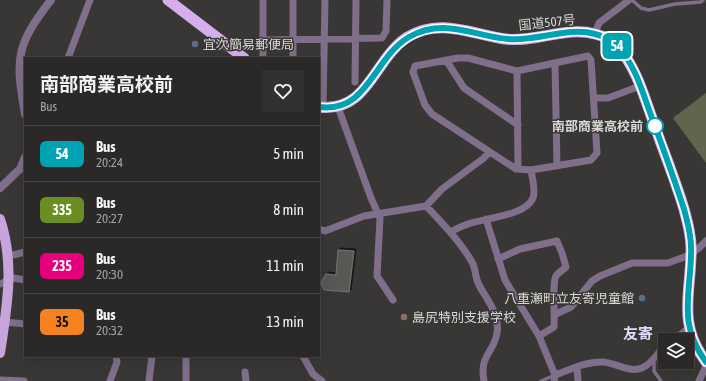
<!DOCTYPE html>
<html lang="en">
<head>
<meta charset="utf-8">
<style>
  body { margin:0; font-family:"Asap Condensed","Noto Sans JP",sans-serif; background:#323130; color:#f1f3f6; height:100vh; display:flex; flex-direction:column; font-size:15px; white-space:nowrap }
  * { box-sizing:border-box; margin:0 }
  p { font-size:13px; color:#a5a6a8 }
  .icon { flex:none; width:22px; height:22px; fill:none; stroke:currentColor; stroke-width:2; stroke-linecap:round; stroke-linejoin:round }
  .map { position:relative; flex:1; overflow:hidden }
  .drawer { position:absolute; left:24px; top:57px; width:296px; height:300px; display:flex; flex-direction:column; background:#2a2928; border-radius:0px; box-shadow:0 4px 16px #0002,0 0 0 1px #464545 }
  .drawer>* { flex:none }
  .badge { padding:0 8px; border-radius:6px; font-size:14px; line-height:26px }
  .tools { position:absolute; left:658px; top:333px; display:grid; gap:8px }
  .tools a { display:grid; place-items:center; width:36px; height:36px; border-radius:0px; background:#2a2928; box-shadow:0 4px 16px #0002,0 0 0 1px #464545; font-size:20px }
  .map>.badge { position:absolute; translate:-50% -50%; box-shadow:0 0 0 2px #fff }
  .round { display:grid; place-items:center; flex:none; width:42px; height:42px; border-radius:0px; background:#323130 }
  .summary { display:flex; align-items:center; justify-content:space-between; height:68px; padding:0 16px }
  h1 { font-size:19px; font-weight:700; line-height:30px }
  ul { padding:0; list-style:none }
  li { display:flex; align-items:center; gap:12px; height:56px; padding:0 16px; border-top:1px solid #464545 }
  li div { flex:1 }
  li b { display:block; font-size:15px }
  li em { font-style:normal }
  li .badge { min-width:44px; font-weight:700; text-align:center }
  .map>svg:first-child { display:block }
  .green { fill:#60664d }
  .building { fill:#5a5957; stroke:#72726f; filter:url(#shadow) }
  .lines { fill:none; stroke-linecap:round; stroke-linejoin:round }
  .service { stroke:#806f8a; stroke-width:3.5 }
  .minor { stroke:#806f8a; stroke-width:7 }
  .tertiary { stroke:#806f8a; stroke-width:8 }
  .primary { stroke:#c8a4dc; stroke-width:10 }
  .trunk { stroke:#d6aeec; stroke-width:11 }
  .line-casing { stroke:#fff; stroke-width:9 }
  .line { stroke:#00a3b4; stroke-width:6 }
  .service-dot { fill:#5c6f8a; stroke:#383735; stroke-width:1.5 }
  .stop-dot { fill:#fff; stroke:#00a3b4; stroke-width:2 }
  .education-dot { fill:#8d6e63; stroke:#383735; stroke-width:1.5 }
  .labels { text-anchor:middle; stroke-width:3; stroke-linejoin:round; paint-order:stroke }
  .street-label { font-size:13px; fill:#d9d9d7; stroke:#383735 }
  .poi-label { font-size:13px; fill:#d9d9d7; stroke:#383735; text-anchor:start }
  .stop-label { font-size:13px; font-weight:bold; fill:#d9d9d7; stroke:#383735; text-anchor:end }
  .quarter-label { font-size:15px; font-weight:bold; fill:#dedcfa; stroke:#383735 }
</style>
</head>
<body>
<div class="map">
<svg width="706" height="381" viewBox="0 0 706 381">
  <defs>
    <filter id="shadow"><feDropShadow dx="2" dy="-2" stdDeviation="0" flood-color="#0009"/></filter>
  </defs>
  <rect width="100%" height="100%" fill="#383735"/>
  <path class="green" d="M706,93V163L673,118Z"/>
  <path class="building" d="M338,250L354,251L349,292L324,290L322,286L321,282L326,274L336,275Z"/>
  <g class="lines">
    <path class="service" d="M632,0L641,8L649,10L675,4L701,2L703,0
      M654,359V371L661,381
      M541,381L555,375"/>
    <path class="minor" d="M595,33L599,23L629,0
      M263,40L382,38L386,31L387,0
      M588,56L591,60L597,153L591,160L531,170L516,169L432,114L425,105L413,72L415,66L458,58H468L517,71Z
      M68,58L90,0
      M263,58V0
      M293,58V0
      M446,60L464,88L518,125
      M555,63L557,166
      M517,71L518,169
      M355,82L356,0
      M595,98H608L640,86
      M323,107L325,0
      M338,107L371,198L380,218L377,276L393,300
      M426,206C442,223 460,241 472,262C476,269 475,278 479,285C487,300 500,314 497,333C494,353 479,355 484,381
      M486,219L505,280L539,336L555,375L554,381
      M319,229L325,231L364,216L426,206L442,189L484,158L489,152
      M450,232C456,229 462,226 468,224C484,218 526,216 533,198C536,190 532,178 531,170
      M9,256L25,252
      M498,259L520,249L557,241L562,253L566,267C563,270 558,273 556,276C552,282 555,315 554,327L539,336
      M0,284L14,278L25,280
      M556,314L571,307L592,281L600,276L632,263H668L687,256L699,248L706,241
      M5,322L25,324
      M673,340L685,331L689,330
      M186,356V381
      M303,356L313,374L322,381
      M577,367L578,381
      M245,372L246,381
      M555,375C569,370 587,361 603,362C616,363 629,373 642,368C652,364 658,352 665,346
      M0,380L24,381
      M110,381L117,362L116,356
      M149,381L152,356
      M699,381L706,366"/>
    <path class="tertiary" d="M25,114C15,58 16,45 51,0
      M0,188L20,169L25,157"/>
    <path class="primary" d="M0,219C15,264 7,307 0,353"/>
    <path class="trunk" d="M168,0L244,58
      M319,107C368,113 373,61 406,38C439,17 471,34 505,39C535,43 566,26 595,34C604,36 612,40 618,47C636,67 644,96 653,121C663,150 675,179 684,209C688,224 692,239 691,255C690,297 678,324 706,362"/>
  </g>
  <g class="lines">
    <defs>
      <path id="line" d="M319,107C369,113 373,58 409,37C443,17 474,36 508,39C537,42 567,26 595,34C604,36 612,40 618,47C636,66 643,94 652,118C663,148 674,178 684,209C688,224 692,239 691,255C690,297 678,324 706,362"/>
    </defs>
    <use href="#line" class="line-casing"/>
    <use href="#line" class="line"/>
  </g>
  <g class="service-dot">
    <circle cx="195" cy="44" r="4"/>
    <circle cx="642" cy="298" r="4"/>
  </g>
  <circle class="stop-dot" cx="655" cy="126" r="8"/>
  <circle class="education-dot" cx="404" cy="317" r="4"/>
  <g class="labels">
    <g class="street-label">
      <text transform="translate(547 22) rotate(-6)" y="5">国道507号</text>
    </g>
    <g class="poi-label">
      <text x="203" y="49">宜次簡易郵便局</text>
      <text x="634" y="303" text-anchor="end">八重瀬町立友寄児童館</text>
      <text x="412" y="322">島尻特別支援学校</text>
    </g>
    <g class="stop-label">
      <text x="643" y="131">南部商業高校前</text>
    </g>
    <g class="quarter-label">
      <text x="638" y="339">友寄</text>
    </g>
  </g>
</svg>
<div class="tools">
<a><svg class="icon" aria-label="layers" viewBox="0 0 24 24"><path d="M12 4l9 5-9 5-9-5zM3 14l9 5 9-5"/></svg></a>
</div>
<b class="badge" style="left:617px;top:46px;background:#00a3b4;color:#fff">54</b>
<section class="drawer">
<div class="summary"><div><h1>南部商業高校前</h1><p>Bus</p></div><a class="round"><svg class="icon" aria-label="heart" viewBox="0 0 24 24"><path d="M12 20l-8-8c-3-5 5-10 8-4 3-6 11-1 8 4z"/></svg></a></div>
<ul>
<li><span class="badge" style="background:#00a3b4;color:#fff">54</span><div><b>Bus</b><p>20:24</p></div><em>5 min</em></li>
<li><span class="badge" style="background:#6b8e23;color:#fff">335</span><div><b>Bus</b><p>20:27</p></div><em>8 min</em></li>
<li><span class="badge" style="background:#e6007e;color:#fff">235</span><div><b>Bus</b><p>20:30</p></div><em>11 min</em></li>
<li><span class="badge" style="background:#f58220;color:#111">35</span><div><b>Bus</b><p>20:32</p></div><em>13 min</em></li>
</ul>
</section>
</div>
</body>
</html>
